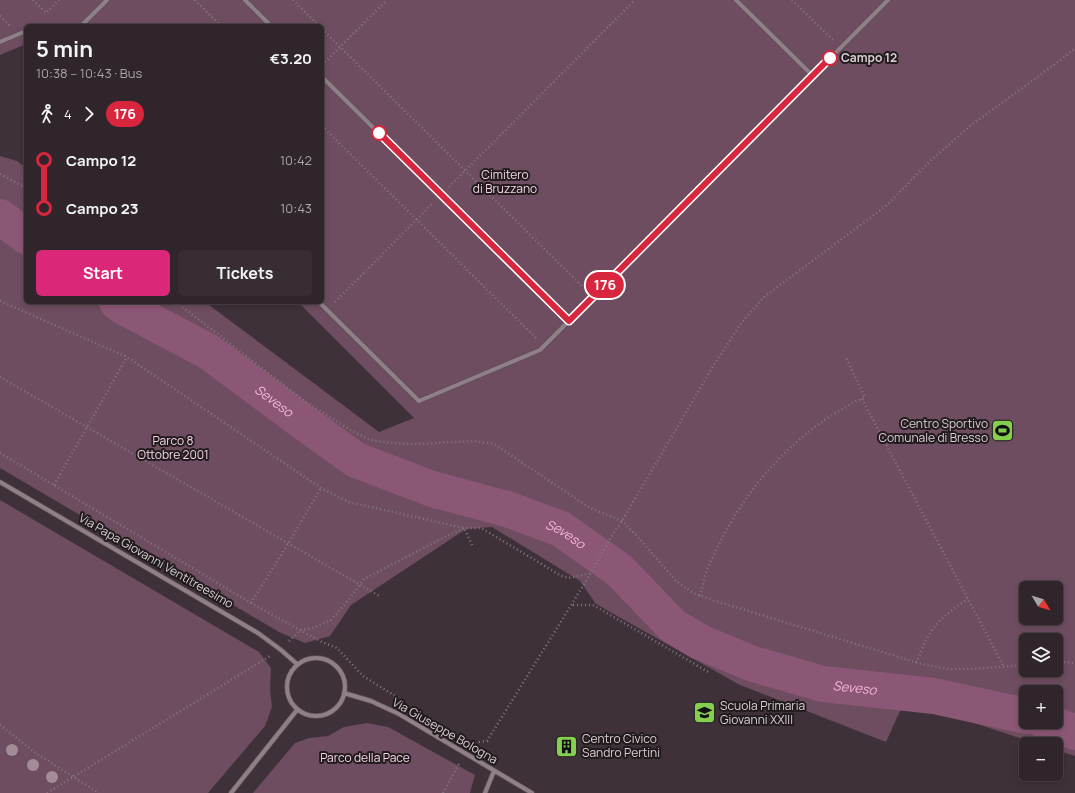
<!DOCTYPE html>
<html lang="en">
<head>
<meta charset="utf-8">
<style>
  body { margin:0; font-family:Manrope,sans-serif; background:#372d33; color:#f1f3f6; height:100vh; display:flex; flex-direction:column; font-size:15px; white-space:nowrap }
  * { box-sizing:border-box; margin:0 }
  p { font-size:13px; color:#a7a5a9 }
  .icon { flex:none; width:22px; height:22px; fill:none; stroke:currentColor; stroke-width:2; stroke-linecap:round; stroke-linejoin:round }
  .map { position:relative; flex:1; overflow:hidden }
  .panel { position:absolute; left:24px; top:24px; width:300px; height:280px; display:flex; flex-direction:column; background:#2f252b; border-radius:6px; box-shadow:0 2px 6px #0003,0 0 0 1px #4a4247 }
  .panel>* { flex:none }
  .badge { padding:0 8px; border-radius:13px; font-size:14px; line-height:26px }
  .needle { width:26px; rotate:128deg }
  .buttons { position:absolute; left:1019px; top:581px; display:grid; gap:8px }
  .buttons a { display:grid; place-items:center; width:44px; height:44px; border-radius:6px; background:#2f252b; box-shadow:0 2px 6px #0003,0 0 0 1px #4a4247; font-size:20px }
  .map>.badge { position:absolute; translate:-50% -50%; box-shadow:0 0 0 2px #fff }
  .legs { display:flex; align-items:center; gap:6px; height:44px; padding:0 12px; font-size:13px }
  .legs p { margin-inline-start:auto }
  .overview { display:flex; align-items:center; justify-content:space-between; height:68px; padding:0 12px }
  h1 { font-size:22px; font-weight:700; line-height:30px }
  .primary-button { display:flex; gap:8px; margin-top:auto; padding:8px 12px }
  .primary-button a { flex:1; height:46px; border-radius:6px; background:#db2777; color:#fff; font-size:16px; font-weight:700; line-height:46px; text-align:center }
  .primary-button a+a { background:#372d33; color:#f1f3f6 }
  ul { padding:0 12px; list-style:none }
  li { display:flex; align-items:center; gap:14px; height:48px; font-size:15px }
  li i { display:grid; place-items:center; width:6px; height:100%; margin:0 5px; background:currentColor }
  li i::after { content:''; width:10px; height:10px; margin:-5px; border:3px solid; border-radius:50%; background:#2f252b }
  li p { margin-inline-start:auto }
  li:first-child i { background:linear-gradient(#0000 50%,currentColor 0) }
  li:last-child i { background:linear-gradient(currentColor 50%,#0000 0) }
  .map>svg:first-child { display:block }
  .green { fill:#6d4d5f; fill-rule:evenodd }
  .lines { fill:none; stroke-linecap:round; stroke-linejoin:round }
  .river { stroke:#8b5775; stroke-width:36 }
  .street-casing { stroke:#5c5056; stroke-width:5.5 }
  .path { stroke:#84787f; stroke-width:2.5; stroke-dasharray:1 3; stroke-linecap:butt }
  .street { stroke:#907f88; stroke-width:4 }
  .tree { fill:#a48b98 }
  .line-1-casing { stroke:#fff; stroke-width:9 }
  .line-1 { stroke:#d7263d; stroke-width:6 }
  .stop-1-dot { fill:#fff; stroke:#d7263d; stroke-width:2 }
  .labels { text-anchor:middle; stroke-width:4; stroke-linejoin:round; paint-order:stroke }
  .stop-label { font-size:12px; font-weight:bold; fill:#d9cfd4; stroke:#221b1e; text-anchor:start }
  .park-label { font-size:12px; fill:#f6d4e6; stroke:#221b1e }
  .poi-label { font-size:12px; fill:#d9cfd4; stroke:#221b1e; text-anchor:start }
  .street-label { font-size:12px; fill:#d9cfd4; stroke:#221b1e }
  .water-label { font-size:13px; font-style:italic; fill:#f6b5da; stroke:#221b1e }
</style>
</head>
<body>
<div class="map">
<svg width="1075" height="793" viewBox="0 0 1075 793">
  <rect width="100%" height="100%" fill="#3f3139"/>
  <path class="green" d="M0,0H1075V756L1056,750V744H1038L905,700L886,742L740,685L596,604L580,581L492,527L466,529L351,605L330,636L305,643L279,632L0,468V156L17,161L26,168V302H205L379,432L414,418L298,302H322V26H26V44L0,55ZM1026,588H1056V618H1026ZM1026,640H1056V670H1026ZM1026,692H1056V722H1026Z
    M0,500L259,652L271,668L270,690L272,707L265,726L208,793H0Z
    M367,723L388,727L475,775L470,793H253L295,743L309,738L328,736L344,727Z"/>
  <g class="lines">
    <g class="river">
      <path d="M0,217L26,236"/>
      <path id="s1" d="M117,302L124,307L209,352L299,419L356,460L432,489L507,509L561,529L619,570L673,626L700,642L753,664L823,684L934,696L1026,716"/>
      <path d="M1046,722L1075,732"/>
    </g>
    <defs>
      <path id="street" d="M245,0L271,26
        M736,0L813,76
        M37,26L40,25L42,26
        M81,26L107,0
        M0,42L26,31
        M322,77L569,321
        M319,302L419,401L540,350L888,0
        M0,482L258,633L281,650L297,664
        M287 687a29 29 0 1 1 58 0a29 29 0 1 1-58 0Z
        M344,693L371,701L399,714L532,793
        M231,793L297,710
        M485,793L494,771"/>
    </defs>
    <use href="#street" class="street-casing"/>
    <path class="path" d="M33,0L46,13L59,0
      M195,0L221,26
      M293,0L319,26
      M792,0L833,40
      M0,16L10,26
      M322,29L584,288
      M322,65L387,0
      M322,126L536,338
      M0,174L26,188
      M449,187L635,0
      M0,301L127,357L321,488L349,502L464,528L473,547
      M176,302L306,402L352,431L371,440L390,443L416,444L475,441L494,444L590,508L622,521L636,535L676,581L693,593L712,600L925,665L949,669H973L1026,665
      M335,302L433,203
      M0,377L381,597
      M862,399L1004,667
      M0,453L251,603L322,642L337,648L363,676L400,699
      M54,485L127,357
      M700,596C703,585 705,573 710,563C742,491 793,431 865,397L846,358
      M251,603L288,544L321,488
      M573,605H593L710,673
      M289,641L300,630L313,628L331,620L350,598L364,579L443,538L464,528H481L560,575L568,578L591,573
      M916,663C920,655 922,647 926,640C935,622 951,610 968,599
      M1056,663L1066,662L1075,664
      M0,725L37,754L99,793
      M471,743L487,741L591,573L611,537L622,521L715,363L742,322L764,297L886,206L929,162L970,126L1062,59L1075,48
      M47,793L270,656
      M443,793L459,764"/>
    <use href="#street" class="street"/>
  </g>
  <g class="tree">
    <circle cx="12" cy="750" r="6"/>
    <circle cx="33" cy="765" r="6"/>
    <circle cx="52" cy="777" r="6"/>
  </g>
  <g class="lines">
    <defs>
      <path id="line-1" d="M379,133L569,321L830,58"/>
    </defs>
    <use href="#line-1" class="line-1-casing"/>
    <use href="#line-1" class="line-1"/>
  </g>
  <defs>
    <symbol id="stadium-square" viewBox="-11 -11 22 22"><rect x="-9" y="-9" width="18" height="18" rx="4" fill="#84d04e" stroke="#221b1e"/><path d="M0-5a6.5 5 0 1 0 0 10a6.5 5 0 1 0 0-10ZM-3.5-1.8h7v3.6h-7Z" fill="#111"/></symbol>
    <symbol id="school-square" viewBox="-11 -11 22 22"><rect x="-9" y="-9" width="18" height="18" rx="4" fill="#84d04e" stroke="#221b1e"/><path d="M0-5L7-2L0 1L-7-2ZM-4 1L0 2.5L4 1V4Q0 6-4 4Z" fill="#111"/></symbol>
    <symbol id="building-square" viewBox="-11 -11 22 22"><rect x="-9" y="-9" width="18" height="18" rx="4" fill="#84d04e" stroke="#221b1e"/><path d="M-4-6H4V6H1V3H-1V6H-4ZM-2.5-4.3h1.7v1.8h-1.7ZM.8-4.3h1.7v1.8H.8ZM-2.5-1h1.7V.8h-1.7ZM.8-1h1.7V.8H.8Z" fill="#111"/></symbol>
  </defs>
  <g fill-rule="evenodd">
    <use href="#stadium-square" x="990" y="418" width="25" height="25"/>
    <use href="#school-square" x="692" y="700" width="25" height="25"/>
    <use href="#building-square" x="554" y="734" width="25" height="25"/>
  </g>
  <g class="stop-1-dot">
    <circle cx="830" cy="58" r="7"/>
    <circle cx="379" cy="133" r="7"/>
  </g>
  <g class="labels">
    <g class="stop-label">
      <text x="841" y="62">Campo 12</text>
    </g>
    <g class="park-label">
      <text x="505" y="179">Cimitero<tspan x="505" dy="14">di Bruzzano</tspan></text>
      <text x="173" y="445">Parco 8<tspan x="173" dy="14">Ottobre 2001</tspan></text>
      <text x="365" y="762">Parco della Pace</text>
    </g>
    <g class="poi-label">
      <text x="988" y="428" text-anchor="end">Centro Sportivo<tspan x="988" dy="14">Comunale di Bresso</tspan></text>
      <text x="720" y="710">Scuola Primaria<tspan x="720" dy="14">Giovanni XXIII</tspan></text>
      <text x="582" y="743">Centro Civico<tspan x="582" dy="14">Sandro Pertini</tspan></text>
    </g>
    <g class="street-label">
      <text transform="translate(156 561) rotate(30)" y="4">Via Papa Giovanni Ventitreesimo</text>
      <text transform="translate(445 731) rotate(30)" y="4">Via Giuseppe Bologna</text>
    </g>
    <g class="water-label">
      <text dy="5" stroke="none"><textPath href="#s1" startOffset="186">Seveso</textPath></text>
      <text dy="5" stroke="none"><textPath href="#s1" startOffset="510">Seveso</textPath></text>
      <text dy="5" stroke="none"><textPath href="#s1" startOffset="846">Seveso</textPath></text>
    </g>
  </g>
</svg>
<div class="buttons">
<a><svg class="needle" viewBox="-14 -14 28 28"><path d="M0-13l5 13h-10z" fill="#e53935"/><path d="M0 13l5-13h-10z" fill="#a7a5a9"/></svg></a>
<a><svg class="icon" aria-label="layers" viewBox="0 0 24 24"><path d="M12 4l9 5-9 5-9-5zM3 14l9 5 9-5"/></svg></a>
<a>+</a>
<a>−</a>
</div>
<b class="badge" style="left:605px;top:285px;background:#d7263d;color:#fff">176</b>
<section class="panel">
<div class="overview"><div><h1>5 min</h1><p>10:38 – 10:43 · Bus</p></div><b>€3.20</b></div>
<div class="legs"><svg class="icon" aria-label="walk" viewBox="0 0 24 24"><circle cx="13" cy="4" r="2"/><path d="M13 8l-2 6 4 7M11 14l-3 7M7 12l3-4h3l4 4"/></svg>4<svg class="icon" aria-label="forward" viewBox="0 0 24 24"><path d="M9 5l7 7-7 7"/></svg><b class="badge" style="background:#d7263d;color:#fff">176</b></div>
<ul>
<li><i style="color:#d7263d"></i><b>Campo 12</b><p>10:42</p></li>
<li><i style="color:#d7263d"></i><b>Campo 23</b><p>10:43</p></li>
</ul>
<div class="primary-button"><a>Start</a><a>Tickets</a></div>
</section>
</div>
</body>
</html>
